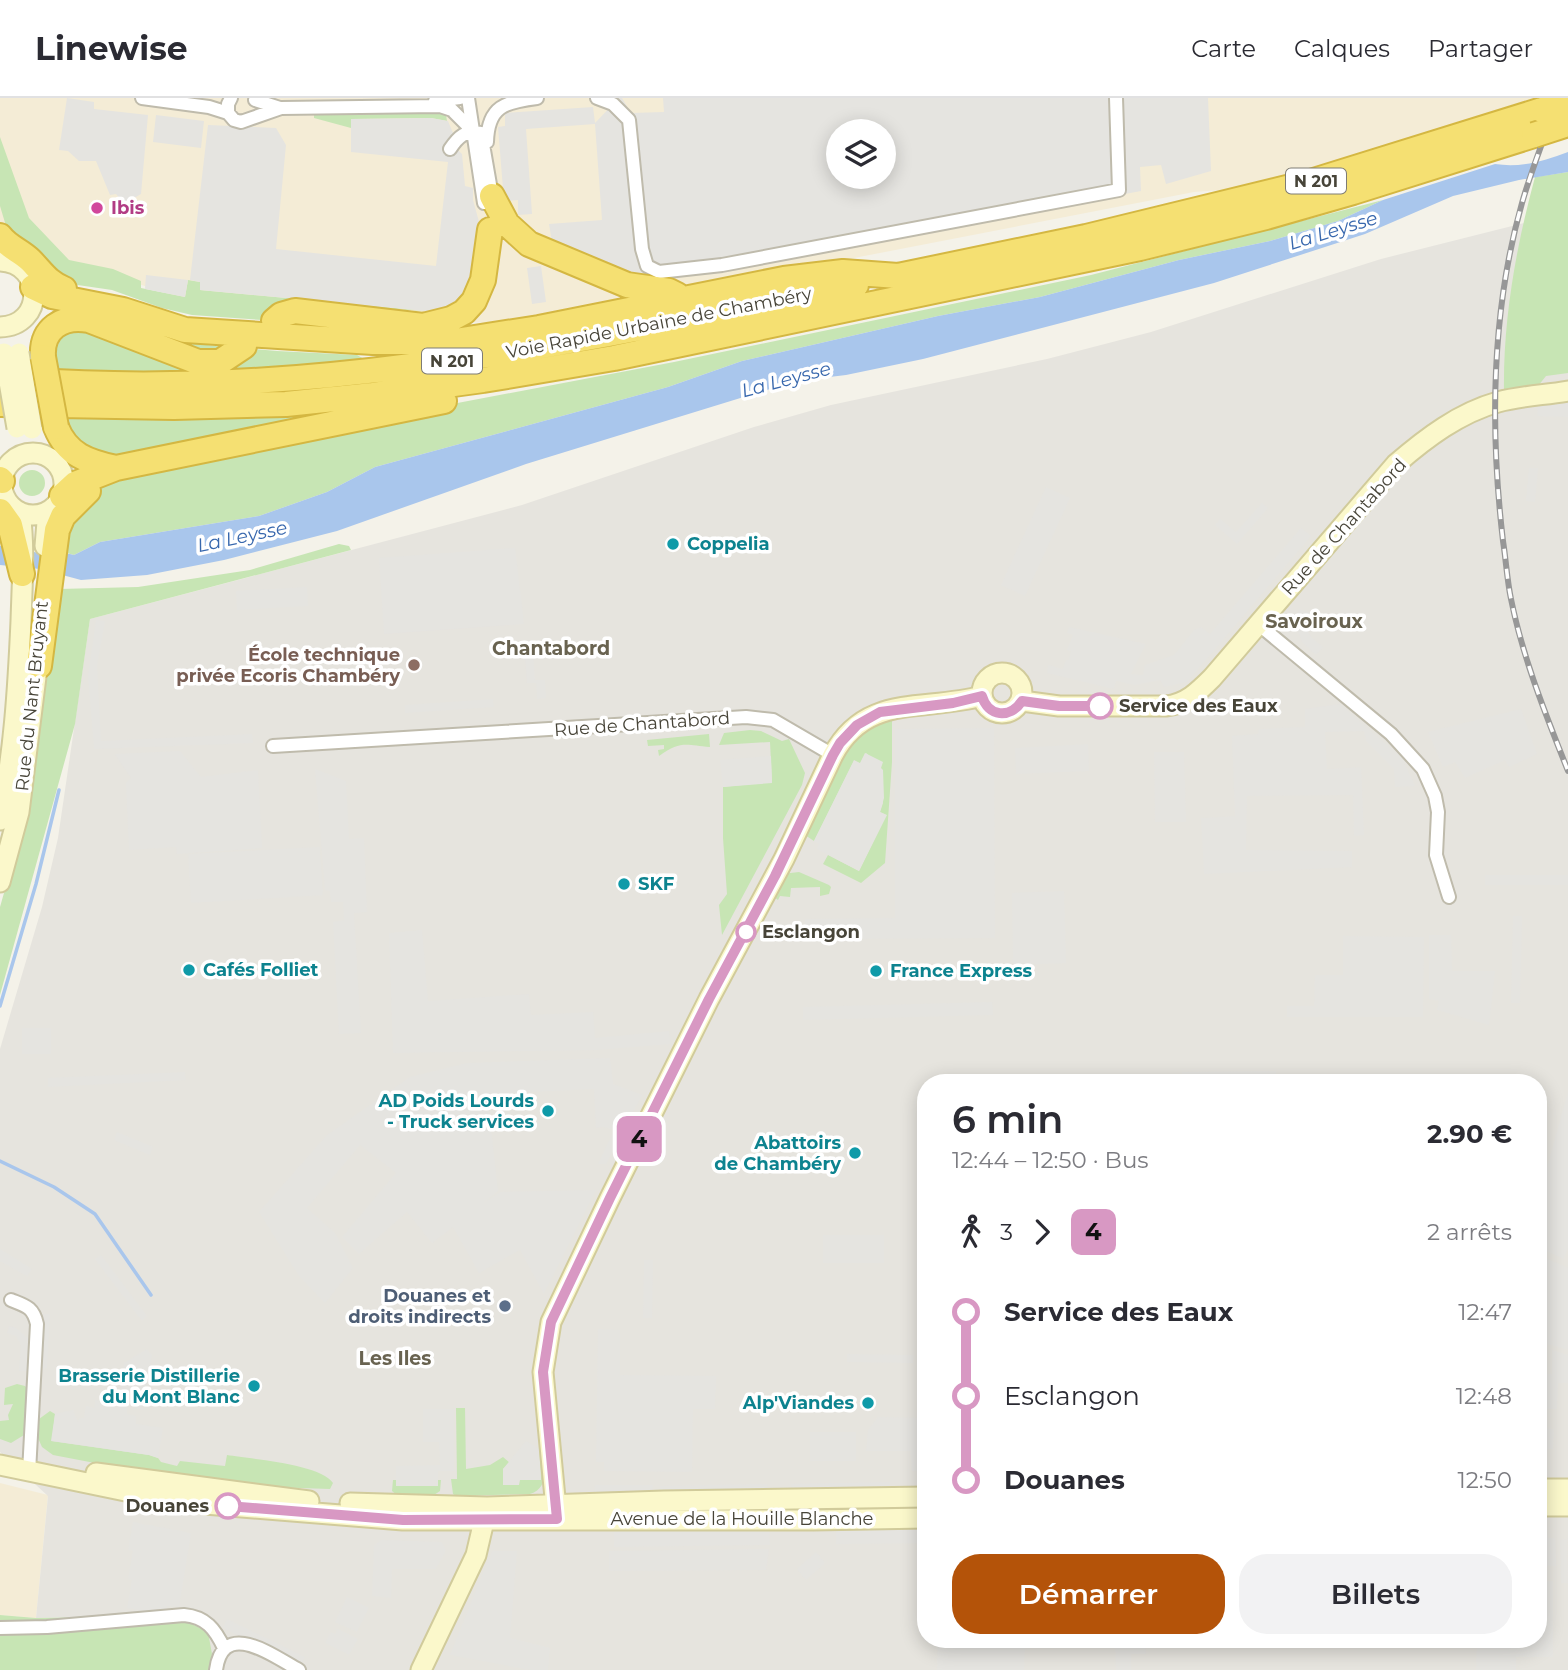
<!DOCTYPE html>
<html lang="fr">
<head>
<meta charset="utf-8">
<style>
  body { margin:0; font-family:Montserrat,sans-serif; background:#f2f2f3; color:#2b2b33; height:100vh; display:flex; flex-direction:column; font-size:26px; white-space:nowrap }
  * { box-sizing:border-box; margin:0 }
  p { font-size:23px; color:#7c7c81 }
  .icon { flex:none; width:38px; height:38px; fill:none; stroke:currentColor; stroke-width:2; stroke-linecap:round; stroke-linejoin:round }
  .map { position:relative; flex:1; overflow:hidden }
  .details { position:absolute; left:917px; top:976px; width:630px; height:574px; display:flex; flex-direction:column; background:#fff; border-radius:28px; box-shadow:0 4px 18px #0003 }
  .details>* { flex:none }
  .badge { padding:0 14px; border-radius:10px; font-size:24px; line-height:46px }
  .tools { position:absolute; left:826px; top:21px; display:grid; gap:14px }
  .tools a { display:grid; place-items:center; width:70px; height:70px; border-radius:50%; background:#fff; box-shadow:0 4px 18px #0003; font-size:35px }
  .map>.badge { position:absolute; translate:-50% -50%; box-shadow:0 0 0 4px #fff }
  .legs { display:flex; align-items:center; gap:10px; height:77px; padding:0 35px; font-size:23px }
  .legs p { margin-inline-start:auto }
  .overview { display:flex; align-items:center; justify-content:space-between; height:119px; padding:0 35px }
  h1 { font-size:38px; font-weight:600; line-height:52px }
  .button { display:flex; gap:14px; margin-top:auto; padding:14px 35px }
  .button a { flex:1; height:80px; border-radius:28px; background:#b45309; color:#fff; font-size:28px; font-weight:600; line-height:80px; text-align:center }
  .button a+a { background:#f2f2f3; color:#2b2b33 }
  ul { padding:0 35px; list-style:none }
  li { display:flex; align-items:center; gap:24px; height:84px; font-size:26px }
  li i { display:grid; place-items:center; width:10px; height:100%; margin:0 9px; background:currentColor }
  li i::after { content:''; width:18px; height:18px; margin:-9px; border:5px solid; border-radius:50%; background:#fff }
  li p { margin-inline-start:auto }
  li:first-child i { background:linear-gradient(#0000 50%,currentColor 0) }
  li:last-child i { background:linear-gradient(currentColor 50%,#0000 0) }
  header { display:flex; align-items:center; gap:42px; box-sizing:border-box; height:98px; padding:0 35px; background:#fff; border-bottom:2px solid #e1e1e2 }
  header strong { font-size:33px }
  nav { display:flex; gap:38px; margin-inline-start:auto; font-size:24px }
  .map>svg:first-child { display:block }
  .commercial { fill:#f4ecd6; fill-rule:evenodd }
  .industrial { fill:#e6e4de; fill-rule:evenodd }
  .green { fill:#c7e5b4 }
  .parking { fill:#e5e4e0; fill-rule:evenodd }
  .water { fill:#a9c6ec }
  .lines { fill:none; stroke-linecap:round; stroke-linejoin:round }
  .stream { stroke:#a9c6ec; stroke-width:3.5 }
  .street-casing { stroke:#bfbbac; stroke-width:16 }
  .secondary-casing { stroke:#d1cb9b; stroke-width:23 }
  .highway-casing { stroke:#d4b742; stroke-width:28 }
  .street { stroke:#fff; stroke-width:12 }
  .secondary { stroke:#fbf8cb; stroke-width:19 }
  .highway { stroke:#f5e072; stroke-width:24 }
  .rail-casing { stroke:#979797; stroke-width:6 }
  .rail { stroke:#fff; stroke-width:3.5; stroke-dasharray:10; stroke-linecap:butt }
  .secondary-bridge-casing { stroke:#d1cb9b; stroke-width:23; stroke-linecap:butt }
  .highway-bridge-casing { stroke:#d4b742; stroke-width:28; stroke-linecap:butt }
  .secondary-bridge { stroke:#fbf8cb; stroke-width:19 }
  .highway-bridge { stroke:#f5e072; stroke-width:24 }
  .line-1-casing { stroke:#fff; stroke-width:16 }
  .line-1 { stroke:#d898c3; stroke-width:10 }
  .hotel-dot { fill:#d1479c; stroke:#fff; stroke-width:2.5 }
  .culture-dot { fill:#0f9aa8; stroke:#fff; stroke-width:2.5 }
  .education-dot { fill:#8d6e63; stroke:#fff; stroke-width:2.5 }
  .stop-1-dot { fill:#fff; stroke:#d898c3; stroke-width:3.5 }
  .service-dot { fill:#5c6f8a; stroke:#fff; stroke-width:2.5 }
  .labels { text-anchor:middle; stroke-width:7; stroke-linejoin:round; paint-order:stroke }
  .shield { fill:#fff; stroke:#7e7c74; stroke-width:2 }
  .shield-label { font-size:16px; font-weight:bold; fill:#474438 }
  .hotel-label { font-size:18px; font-weight:bold; fill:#b23c85; stroke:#fff; text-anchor:start }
  .street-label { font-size:18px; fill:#474438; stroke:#fff }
  .culture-label { font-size:18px; font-weight:bold; fill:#0d838f; stroke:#fff; text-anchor:start }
  .education-label { font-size:18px; font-weight:bold; fill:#785e54; stroke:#fff; text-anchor:end }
  .stop-label { font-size:18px; font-weight:bold; fill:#474438; stroke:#fff; text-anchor:start }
  .service-label { font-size:18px; font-weight:bold; fill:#4e5e75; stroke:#fff; text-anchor:end }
  .water-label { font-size:19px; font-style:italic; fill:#3767ad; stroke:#fff }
  .neighbourhood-label { font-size:19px; font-weight:bold; fill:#696350; stroke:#fff }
</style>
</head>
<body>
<header>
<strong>Linewise</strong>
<nav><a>Carte</a><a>Calques</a><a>Partager</a></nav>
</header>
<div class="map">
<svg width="1568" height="1572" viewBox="0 0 1568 1572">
  <rect width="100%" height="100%" fill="#f4f2e9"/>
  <path class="commercial" d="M0,0H1534L1375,51L1235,91L1194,94L514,226L222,214L115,178L0,170ZM838,33H884V79H838Z
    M0,1385L48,1397L36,1520L0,1517Z"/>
  <path class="industrial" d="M1568,114V1572H210L212,1556L100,1519L36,1520L48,1398L0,1354V951L42,809L58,740L90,521L522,407L754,329L831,307L1047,261L1151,234L1381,161ZM926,985H1538V1542H926Z"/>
  <path class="green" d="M442,15L446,17L447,23L431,20L352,21L351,30L314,20V17Z
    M0,39L29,120L69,162L113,171L141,183V190L185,199L188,182L200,184V192L427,213L283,204L262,222L192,217L162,210L112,192L64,185L6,128L0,108Z
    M1568,74V275L1546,278L1538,288L1504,293C1503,221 1516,149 1535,79Z
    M1383,102L1338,123L1270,143L1179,162L1040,199L938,218L742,263L668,289L375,369L327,394L259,418L100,444L74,457L63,454L82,376L72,362L50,246L62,234L75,230L103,238L277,253L357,257L447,307L674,264L1091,177Z
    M19 385a13 13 0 1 1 26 0a13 13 0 1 1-26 0Z
    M339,446L349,448L351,452L90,521L75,626L0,897V809L23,728L34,674L54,514L59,491L138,489L250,472Z
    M892,619V664L885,765L861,785L823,766L828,757L859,773L886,717L880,714L883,705L881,670L866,655L860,666L854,663L814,743L805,737L854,636Z
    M750,632L761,633L782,643L789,641L805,675L802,687L722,837L719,807L727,796L723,740V689L772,684L770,644L719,647L724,635Z
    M709,636L710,649C686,647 681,642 659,658L658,652L664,651V647L648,648L647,642Z
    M799,774L829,787L831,789L829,796L820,798V789L791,790L790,799L780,798L778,802L774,799L782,776Z
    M17,1286L25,1288L28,1291L24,1337L11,1345L0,1341V1323L9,1322L8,1317L13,1306L4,1307L5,1290Z
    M456,1310H465L466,1371L490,1367L503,1359L510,1365L503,1371L519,1382H541L539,1351L542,1353C544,1370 550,1389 530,1396L456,1398L453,1396L451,1381H457Z
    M50,1313L55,1316L52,1343L149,1357L158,1360L161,1364L177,1368L180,1363L225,1368L227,1357C251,1361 321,1366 333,1385L330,1391L269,1389L121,1370L53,1357L42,1349L38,1340L39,1321Z
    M393,1382H441L440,1393L434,1397H397L392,1393Z
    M0,1517L36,1520L100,1519L186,1523L208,1534L212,1556L210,1572H0Z"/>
  <path class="parking" d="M67,0L94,4V11L148,17L141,96L124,106L116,96L110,97L96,63H79L68,53L59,52Z
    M619,0H622L631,15L664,14L663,0H1208L1211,73L1166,86L1161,67L1140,69L1141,93L654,183L553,150L549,126L602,122L595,26L526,31L532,116L518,117V102L504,103L498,29L505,28V15L593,9L595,25ZM838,33H884V79H838Z
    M156,17L204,23L201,50L153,44Z
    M431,20L448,23L453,35H457L456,50L462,56L465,88L473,90V102L481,131L475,186L461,202L446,211L427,213L200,192V184L190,182L208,27L276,30L286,47L276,151L436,168L448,64L351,54V21Z
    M541,168L546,204L532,206L527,170Z
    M146,177L188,182L185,199L145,191Z
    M1538,301L1568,302V319L1537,318Z
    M1529,370H1538L1535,404L1526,403Z
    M1046,389L1070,400L1025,498L1001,487Z
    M1262,405L1268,410L1237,446L1215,427L1220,421L1236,434Z
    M1301,430L1311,438L1187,584L1164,589L1160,582L1135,587L1116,583L1114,591L1047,575L1048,567L1063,571L1066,562H1069L1071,553L1067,552L1073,537L1067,535L1069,529L1146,546L1131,576L1143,577L1145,567L1174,557L1194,532L1201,529L1210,536Z
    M515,450L524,526L384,536L379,460Z
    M307,489L308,508L237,512L236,493Z
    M1299,511L1310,515L1307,532L1311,539L1323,549L1316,557L1302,544L1297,530Z
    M96,522L105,523L97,567L101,643L252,636L253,645L94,651L88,579Z
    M532,542L535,582H545L546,600L537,601L536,585H527L524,543Z
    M493,601L494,609L405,615V607Z
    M1340,606L1402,660L1415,688L1395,689L1394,671L1366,643L1364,633L1325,634L1327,671L1361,669L1364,737L1354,738L1353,697L1247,698L1246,752L1352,753V769L1204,776L1201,720L1235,718L1232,638L1258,636L1259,631L1305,629V611Z
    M1521,611L1537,656L1509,669L1505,662L1465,680L1455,664L1443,669L1428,634Z
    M994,630L995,840L805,841V821L895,820V631Z
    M1088,646L1089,673L1016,676L1015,650Z
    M180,653L201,679L258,672L262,750L177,756L176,749L129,752L126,685L131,680L115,656Z
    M1154,654H1184L1186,724H1155Z
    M865,655L883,664L881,670L883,672L884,700L880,714L887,717L859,773L817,751L819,746L814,743L854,662L860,665Z
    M771,658L772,685L723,689L720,662Z
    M315,671L346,683L349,741L364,740L367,814L354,815L361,935L339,936L333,824L344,822L343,804H331L330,793L325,792Z
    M320,749L323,797L191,805L188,756Z
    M1485,777H1568V787H1485Z
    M1064,793L1066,865L1013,867L1012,795Z
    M1513,818H1522L1520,905H1511Z
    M422,832L428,903L529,896L531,917L593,914L595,940L669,933L671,946L596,952L393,955L389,835Z
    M1429,837H1451L1452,873H1495L1489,927L1437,912L1439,903L1429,901Z
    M1343,838L1424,839L1423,919H1287V908H1314L1315,877H1343Z
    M992,904L993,917L803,922V909Z
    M22,930H51V956H22Z
    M610,960L613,986L642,997L606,1066H598L614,1032L603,1029L596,1030L594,991L487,996L498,1093L481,1107L500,1094L596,1092L544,1196L520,1152L479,1175L453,1129L432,1145L407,1114L359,1156L342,1139L396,1075L360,1047L307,1110L336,1136L353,1170L325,1205L299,1178L259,1114L327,1037L410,979L467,965Z
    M1276,973V985H1182V974Z
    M185,974L186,982L48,989V980Z
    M1568,994V1150L1564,1161L1538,1149V1102Z
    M117,1034L153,1049L150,1057L114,1042Z
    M823,1137H884V1165H823Z
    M0,1151L32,1171L27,1178L0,1163Z
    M101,1157L147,1218L142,1223L95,1161Z
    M1538,1157L1568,1170V1252L1538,1243Z
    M644,1162H653L652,1220H643Z
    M44,1216H50L47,1270L40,1271Z
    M9,1228L16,1230L29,1241L27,1273H19L21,1247L16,1238L7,1235Z
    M598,1231L620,1232V1277L716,1278L715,1311H693L692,1374L604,1373V1364H596Z
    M147,1251L152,1257L143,1312L135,1310L137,1298L120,1295L124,1265Z
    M1552,1252L1568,1257V1285H1558L1557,1311H1546L1545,1330L1554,1331L1553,1351H1538V1276H1552Z
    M847,1256L913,1257V1265L847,1264Z
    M95,1302L127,1307V1316L136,1318V1326L163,1330L158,1360L149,1357L51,1343L55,1316L73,1312L78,1324L79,1320H84L86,1308L94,1310Z
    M423,1311H454V1373H438V1388H396V1368L440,1367L439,1344H423Z
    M878,1319L926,1320V1374L912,1373L910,1353H866L868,1332Z
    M810,1334H856V1363H810Z
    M526,1343L539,1351L541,1382H520L519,1387H503V1371Z
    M890,1384L887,1395H793L791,1386Z
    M767,1386L769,1395L661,1398L660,1388Z
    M595,1387H653L652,1396L594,1395Z
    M133,1424L191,1435L179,1509L167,1508L166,1517L127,1510L132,1482L128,1481L133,1453L128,1452Z
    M926,1425V1445L836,1446V1427Z
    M769,1428L770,1447L614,1449V1430Z
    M1567,1435L1568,1485H1561L1560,1442L1567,1441Z
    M1538,1437H1548V1440H1555L1556,1468H1538Z
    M381,1442L442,1444L446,1452L436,1471H392L391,1500L372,1498L374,1448Z
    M769,1451L766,1472L609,1473V1453Z
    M492,1453H517L510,1540L550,1550L548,1572H530L450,1557Z
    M816,1454L825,1465L806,1482L797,1471Z
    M1538,1483H1553V1559H1516V1572H1476L1477,1542H1538Z
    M347,1499L369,1510L357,1534L335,1524Z
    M227,1521L305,1559L301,1567L223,1530Z
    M338,1531L358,1541L349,1557L325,1545L331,1534L335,1536Z
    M938,1542H1025L1024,1572H937Z
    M1087,1542H1145L1146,1556H1131V1572H1116L1115,1547H1087Z"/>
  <path class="water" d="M1568,54V74L1519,82L1453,98L1365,136L1214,185L923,261L846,277L796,283L526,366L337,433L224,462L147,477L81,482L40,471L0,467V448C14,448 27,453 40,455C52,456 63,454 74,457L100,444L259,418L327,394L375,369L668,289L742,263L938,218L1040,199L1179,162L1270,143L1338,123L1383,102L1495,66C1521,70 1544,63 1568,54Z"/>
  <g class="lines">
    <path class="stream" d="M0,908L36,786L59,692
      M0,1063L54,1089L95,1116L151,1197"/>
    <defs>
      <path id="street" d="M142,0L209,9L228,15
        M231,0L228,6V15L234,22L241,24L281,10L440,8L452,12L473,33
        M468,0L484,105
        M597,0L613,6L629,22L642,151L647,168L659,174L722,167L1119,92L1116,0
        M255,2L280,10
        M435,3L460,0
        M487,44C488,8 505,4 537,0
        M450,51C458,39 466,31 481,35L492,98
        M1258,526L1391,636L1423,671L1435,698L1438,714L1436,757L1449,799
        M273,648L746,619L773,622L833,657
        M11,1202C26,1208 33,1209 37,1226L29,1374
        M0,1530L47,1529L184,1517C206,1519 215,1531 224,1550
        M216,1572C223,1520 273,1558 299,1572"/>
      <path id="secondary" d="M0,163C45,165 45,228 0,229
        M2 386a31 31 0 1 1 62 0a31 31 0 1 1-62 0Z
        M45,448L47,424L52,411
        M982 595a20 20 0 1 1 40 0a20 20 0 1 1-40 0Z
        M1022,603L1059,608H1166C1186,606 1198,594 1212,580L1396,366C1426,340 1459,315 1498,304C1520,298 1545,297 1568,293
        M0,722C14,657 18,590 21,523C22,487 25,450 20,414
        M0,784L19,714L39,555
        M0,1367L140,1396L205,1406L403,1422H813L926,1420
        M96,1375L309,1403
        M1538,1391H1568
        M350,1405L487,1409L664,1403L926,1399
        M1538,1408H1568
        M557,1421L543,1274L551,1224L610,1100L709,901L784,761L833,657C866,595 923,614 982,598
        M421,1572L476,1457L487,1410"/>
      <path id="highway" d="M492,98L507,126L529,146L627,187L669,193L677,197
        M0,138C8,149 21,153 30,162C42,174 48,185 64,191
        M33,189L52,198L123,212L185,232L373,244H449L539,230L784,181L843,174L898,178L1086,139L1307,85L1542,12
        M274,223L281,217L295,213L423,228L451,221L464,214L474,203L483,182L490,132
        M43,259C41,231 62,217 89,222L198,264H220L244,248
        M26,282C307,304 583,242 856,187
        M0,306L174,309L286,306L373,297L483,282L614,260L1140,150L1266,119L1353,94L1534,37
        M56,329C67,357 88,364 116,370
        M0,381L2,383
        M62,398L75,386L116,370L444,303
        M0,413L10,427L22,476
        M39,568L57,432L63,418L88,393"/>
    </defs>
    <use href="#street" class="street-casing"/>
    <use href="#secondary" class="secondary-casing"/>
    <use href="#highway" class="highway-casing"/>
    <use href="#street" class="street"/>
    <use href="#secondary" class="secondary"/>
    <use href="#highway" class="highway"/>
    <defs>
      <path id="rail" d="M1559,0C1546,35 1532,70 1522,105C1491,214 1490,332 1503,443C1506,462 1507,482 1511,501C1523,561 1546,617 1568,673"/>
    </defs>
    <use href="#rail" class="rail-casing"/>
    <use href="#rail" class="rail"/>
    <defs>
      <path id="secondary-bridge" d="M4,255L17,330
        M19,255L32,331"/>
      <path id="highway-bridge" d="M1542,12L1568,3
        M1534,37L1568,26
        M43,259L56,329"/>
    </defs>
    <use href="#secondary-bridge" class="secondary-bridge-casing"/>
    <use href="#highway-bridge" class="highway-bridge-casing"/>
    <use href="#secondary-bridge" class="secondary-bridge"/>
    <use href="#highway-bridge" class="highway-bridge"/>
  </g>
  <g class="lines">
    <defs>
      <path id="line-1" d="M228,1408L403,1422L557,1421L543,1274L551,1224L610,1100L709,901L775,778L833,657L840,645L857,627L880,614L953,605L982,598C988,619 1010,621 1022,603L1059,608H1100"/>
    </defs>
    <use href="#line-1" class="line-1-casing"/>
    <use href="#line-1" class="line-1"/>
  </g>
  <circle class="hotel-dot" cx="97" cy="110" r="7"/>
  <g class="culture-dot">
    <circle cx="673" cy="446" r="7"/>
    <circle cx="624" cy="786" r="7"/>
    <circle cx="189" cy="872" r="7"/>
    <circle cx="876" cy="873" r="7"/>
    <circle cx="548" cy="1013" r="7"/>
    <circle cx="855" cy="1055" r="7"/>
    <circle cx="254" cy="1288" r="7"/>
    <circle cx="868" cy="1305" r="7"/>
  </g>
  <circle class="education-dot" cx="414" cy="567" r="7"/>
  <g class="stop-1-dot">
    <circle cx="1100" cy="608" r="12"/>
    <circle cx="746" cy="834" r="9"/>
    <circle cx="228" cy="1408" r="12"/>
  </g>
  <circle class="service-dot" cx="505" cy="1208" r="7"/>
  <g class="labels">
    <g class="shield">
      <rect x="1286" y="70.5" width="60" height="25" rx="5"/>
      <rect x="422" y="250.5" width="60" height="25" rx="5"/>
    </g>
    <g class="shield-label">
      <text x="1316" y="89">N 201</text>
      <text x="452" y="269">N 201</text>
    </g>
    <g class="hotel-label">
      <text x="111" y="116">Ibis</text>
    </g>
    <g class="street-label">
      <text transform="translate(659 225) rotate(-11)" y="6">Voie Rapide Urbaine de Chambéry</text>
      <text transform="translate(1344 429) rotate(-48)" y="6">Rue de Chantabord</text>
      <text transform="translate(32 598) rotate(-84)" y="6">Rue du Nant Bruyant</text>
      <text transform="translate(642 626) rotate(-4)" y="6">Rue de Chantabord</text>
      <text x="742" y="1427">Avenue de la Houille Blanche</text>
    </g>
    <g class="culture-label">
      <text x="687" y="452">Coppelia</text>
      <text x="638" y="792">SKF</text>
      <text x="203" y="878">Cafés Folliet</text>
      <text x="890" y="879">France Express</text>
      <text x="534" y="1009" text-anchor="end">AD Poids Lourds<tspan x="534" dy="21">- Truck services</tspan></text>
      <text x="841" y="1051" text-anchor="end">Abattoirs<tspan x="841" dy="21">de Chambéry</tspan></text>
      <text x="240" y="1284" text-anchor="end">Brasserie Distillerie<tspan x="240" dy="21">du Mont Blanc</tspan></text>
      <text x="854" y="1311" text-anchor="end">Alp'Viandes</text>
    </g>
    <g class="education-label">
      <text x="400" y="563">École technique<tspan x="400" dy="21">privée Ecoris Chambéry</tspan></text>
    </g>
    <g class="stop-label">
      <text x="1119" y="614">Service des Eaux</text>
      <text x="762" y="840">Esclangon</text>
      <text x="209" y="1414" text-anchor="end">Douanes</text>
    </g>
    <g class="service-label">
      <text x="491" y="1204">Douanes et<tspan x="491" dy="21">droits indirects</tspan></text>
    </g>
    <g class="water-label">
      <text transform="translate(1333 132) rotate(-17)" y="7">La Leysse</text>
      <text transform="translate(786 281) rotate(-15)" y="7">La Leysse</text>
      <text transform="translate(242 438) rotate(-12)" y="7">La Leysse</text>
    </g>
    <g class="neighbourhood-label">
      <text x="1314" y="530">Savoiroux</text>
      <text x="551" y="557">Chantabord</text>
      <text x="395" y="1267">Les Iles</text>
    </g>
  </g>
</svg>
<div class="tools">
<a><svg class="icon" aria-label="layers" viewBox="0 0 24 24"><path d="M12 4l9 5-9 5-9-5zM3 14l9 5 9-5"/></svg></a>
</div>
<b class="badge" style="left:639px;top:1041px;background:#d898c3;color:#111">4</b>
<section class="details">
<div class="overview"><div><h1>6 min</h1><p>12:44 – 12:50 · Bus</p></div><b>2.90 €</b></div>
<div class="legs"><svg class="icon" aria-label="walk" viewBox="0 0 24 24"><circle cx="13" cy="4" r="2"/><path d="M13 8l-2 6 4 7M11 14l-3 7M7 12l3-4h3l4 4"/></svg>3<svg class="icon" aria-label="forward" viewBox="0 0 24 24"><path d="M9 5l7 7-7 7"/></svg><b class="badge" style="background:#d898c3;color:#111">4</b><p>2 arrêts</p></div>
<ul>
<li><i style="color:#d898c3"></i><b>Service des Eaux</b><p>12:47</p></li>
<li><i style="color:#d898c3"></i><span>Esclangon</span><p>12:48</p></li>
<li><i style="color:#d898c3"></i><b>Douanes</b><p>12:50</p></li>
</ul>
<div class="button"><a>Démarrer</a><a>Billets</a></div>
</section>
</div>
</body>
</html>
